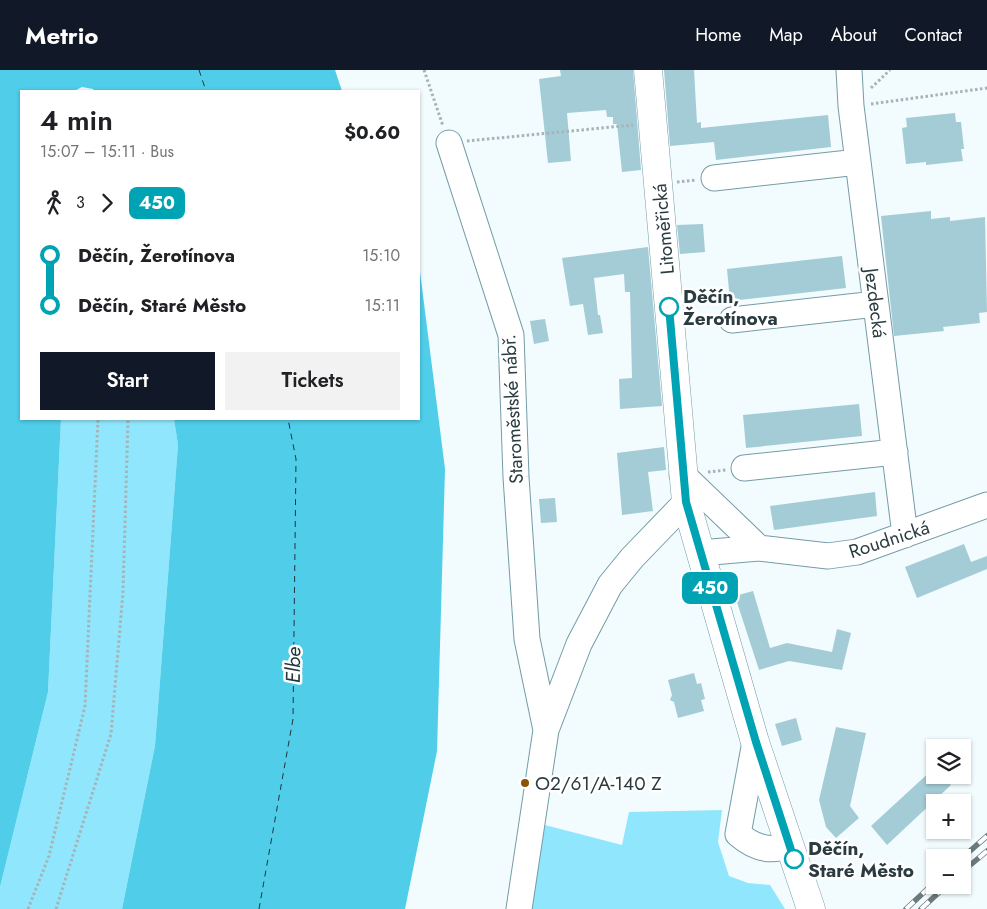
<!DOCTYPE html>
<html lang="en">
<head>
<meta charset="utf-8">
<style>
  body { margin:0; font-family:Jost,sans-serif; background:#f2f2f2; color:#202124; height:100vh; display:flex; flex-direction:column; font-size:19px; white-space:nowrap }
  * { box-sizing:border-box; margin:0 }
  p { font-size:16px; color:#757577 }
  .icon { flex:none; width:28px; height:28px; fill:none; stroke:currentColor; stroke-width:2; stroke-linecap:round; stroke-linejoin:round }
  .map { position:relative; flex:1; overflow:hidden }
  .details { position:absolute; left:20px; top:20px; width:400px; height:330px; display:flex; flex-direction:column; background:#fff; border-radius:0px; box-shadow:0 1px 4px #0004 }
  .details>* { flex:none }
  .badge { padding:0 10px; border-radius:8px; font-size:18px; line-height:32px }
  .buttons { position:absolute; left:926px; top:669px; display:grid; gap:10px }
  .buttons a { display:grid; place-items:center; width:45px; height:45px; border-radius:0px; background:#fff; box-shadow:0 1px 4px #0004; font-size:25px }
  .map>.badge { position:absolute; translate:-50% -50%; box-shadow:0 0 0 2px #fff }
  .legs { display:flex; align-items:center; gap:8px; height:55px; padding:0 20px; font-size:16px }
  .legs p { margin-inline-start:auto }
  .summary { display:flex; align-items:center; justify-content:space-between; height:85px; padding:0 20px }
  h1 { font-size:28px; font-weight:600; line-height:38px }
  .primary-button { display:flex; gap:10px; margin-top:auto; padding:10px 20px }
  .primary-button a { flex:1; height:58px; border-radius:0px; background:#111827; color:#fff; font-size:20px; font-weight:600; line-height:58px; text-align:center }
  .primary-button a+a { background:#f2f2f2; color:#202124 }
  ul { padding:0 20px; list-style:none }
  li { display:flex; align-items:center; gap:18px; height:50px; font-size:19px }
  li i { display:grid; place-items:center; width:8px; height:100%; margin:0 6px; background:currentColor }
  li i::after { content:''; width:12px; height:12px; margin:-6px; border:4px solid; border-radius:50%; background:#fff }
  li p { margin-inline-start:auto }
  li:first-child i { background:linear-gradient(#0000 50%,currentColor 0) }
  li:last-child i { background:linear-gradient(currentColor 50%,#0000 0) }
  header { display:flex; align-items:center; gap:30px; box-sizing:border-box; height:70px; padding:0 25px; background:#111827; color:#fff }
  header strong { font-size:24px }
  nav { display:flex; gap:28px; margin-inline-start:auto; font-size:18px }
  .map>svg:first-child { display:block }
  .green { fill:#90e6fc }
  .water { fill:#4fcde9 }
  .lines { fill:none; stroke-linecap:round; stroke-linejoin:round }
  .ferry { stroke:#21363c; stroke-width:1; stroke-dasharray:6 5; stroke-linecap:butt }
  .building { fill:#a3ccd7 }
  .minor-casing { stroke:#749ca6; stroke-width:27 }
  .major-casing { stroke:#749ca6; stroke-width:29 }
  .path { stroke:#a7b3b6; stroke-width:3; stroke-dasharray:2.5 2.5; stroke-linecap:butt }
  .minor { stroke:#fff; stroke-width:25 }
  .major { stroke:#fff; stroke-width:28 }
  .rail-casing { stroke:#6c7a7d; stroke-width:5.5 }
  .rail { stroke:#fff; stroke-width:4; stroke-dasharray:11; stroke-linecap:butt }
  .line-1-casing { stroke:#fff; stroke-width:11 }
  .line-1 { stroke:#00a3b4; stroke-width:8 }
  .stop-1-dot { fill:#fff; stroke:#00a3b4; stroke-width:2.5 }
  .poi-dot { fill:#8b5307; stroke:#fff; stroke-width:2 }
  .labels { text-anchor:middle; stroke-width:5; stroke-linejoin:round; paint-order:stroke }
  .street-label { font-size:19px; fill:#2b3c40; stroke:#fff }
  .stop-label { font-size:19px; font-weight:bold; fill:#2b3c40; stroke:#fff; text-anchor:start }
  .poi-label { font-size:19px; fill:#2b3c40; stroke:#fff; text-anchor:start }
  .water-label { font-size:20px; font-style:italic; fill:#21363c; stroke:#fff }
</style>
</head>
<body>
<header>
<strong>Metrio</strong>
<nav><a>Home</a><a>Map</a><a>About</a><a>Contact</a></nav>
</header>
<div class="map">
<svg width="987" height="839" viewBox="0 0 987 839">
  <rect width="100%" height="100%" fill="#f2fbfd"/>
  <path class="green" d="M61,349H174L178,375L155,676L122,839H0V817L48,622Z
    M722,740L718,772L729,806L748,813L770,815L785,839H524L541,754L622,775L629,742Z"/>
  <path class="water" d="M0,0H335L342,21H95L93,19L82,17L74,21H21V349H61L48,622L0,817Z
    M419,194L445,399L437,681L405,839H122L155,676L178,375L174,349H419Z"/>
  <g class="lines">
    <path class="ferry" d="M199,0L206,21
      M259,839L293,649L296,389L288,349"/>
  </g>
  <path class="building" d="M560,0H633L641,100L622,102L617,54H613V47H607L606,40L567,43L571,91L548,93L539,9L561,6Z
    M664,0H694L697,53L701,52V58L828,45L831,77L716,90L714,72L670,76Z
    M955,43L956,52H961L964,79H961L963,91L926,95V92L906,94L902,58L907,57L906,48Z
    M931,141V149L950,147V151L985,147L987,242L979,243L980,253L943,257L944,261L894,266L881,146Z
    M703,154L705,182L680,184L677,155Z
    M648,177L662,336L620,339L619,309L632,308L630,222H625L624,204L594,208L598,245H600L603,263L588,265L583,234L570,236L562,188Z
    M842,186L846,218L730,231L727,199Z
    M545,249L549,271L534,274L530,251Z
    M859,334L862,366L746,378L743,345Z
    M664,377L666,400L648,402L653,441L622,445L617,383Z
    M875,422L877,446L774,460L770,436Z
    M555,428L557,452L541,453L539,429Z
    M964,474L971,492L987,486V499L917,528L905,497Z
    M753,521L770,578L787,573L832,582L837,559L851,563L842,600L789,591L759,600L735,526Z
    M694,603L697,614L701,613L705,629L701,630L704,641L678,648L674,632L670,630L672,625L668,610Z
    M796,648L802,670L782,676L775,654Z
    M836,657L866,663L850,736L859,748L836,768L826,757L819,730Z
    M934,698L935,705H941L951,715L887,775L871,756Z"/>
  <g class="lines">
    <defs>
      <path id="minor" d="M849,0L851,36L905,465
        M449,73L511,265L516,407L527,569L546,660
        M714,108L858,92
        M732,250L876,234
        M744,398L895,382
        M682,404L759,478
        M700,483L759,478L828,486L857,482L987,435
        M755,672L738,764C753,777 770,783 788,775
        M519,839L546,660L579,574L610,515L632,488L686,432"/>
      <path id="major" d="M648,0L686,432L755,672L811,839"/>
    </defs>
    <use href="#minor" class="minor-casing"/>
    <use href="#major" class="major-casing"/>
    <path class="path" d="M424,0L443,56
      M871,18L890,0
      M871,34L987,18
      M467,71L633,55
      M677,112L696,110
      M690,254L714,252
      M708,402L726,400
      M28,839L49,786L85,636L98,349
      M56,839L111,664L123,522L128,349"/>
    <use href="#minor" class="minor"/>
    <use href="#major" class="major"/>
    <defs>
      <path id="rail" d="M962,788L987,766
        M962,802L987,781
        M906,839L935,812
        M921,839L947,815"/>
    </defs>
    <use href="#rail" class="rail-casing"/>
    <use href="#rail" class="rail"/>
  </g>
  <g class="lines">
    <defs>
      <path id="line-1" d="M669,237L686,432L756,672L794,789"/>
    </defs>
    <use href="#line-1" class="line-1-casing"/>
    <use href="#line-1" class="line-1"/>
  </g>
  <g class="stop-1-dot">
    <circle cx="669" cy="237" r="9"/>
    <circle cx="794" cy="789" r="9"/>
  </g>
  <circle class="poi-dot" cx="525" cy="713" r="5"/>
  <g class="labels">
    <g class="street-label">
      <text transform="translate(663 159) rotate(-95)" y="7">Litoměřická</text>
      <text transform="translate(876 233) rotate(83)" y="7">Jezdecká</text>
      <text transform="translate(512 339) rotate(-93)" y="7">Staroměstské nábř.</text>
      <text transform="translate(889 469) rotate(-18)" y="7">Roudnická</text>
    </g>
    <g class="stop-label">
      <text x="683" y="233">Děčín,<tspan x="683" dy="22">Žerotínova</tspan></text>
      <text x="808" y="785">Děčín,<tspan x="808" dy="22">Staré Město</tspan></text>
    </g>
    <g class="poi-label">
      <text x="535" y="720">O2/61/A-140 Z</text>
    </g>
    <g class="water-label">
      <text transform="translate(293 595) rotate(-89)" y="7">Elbe</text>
    </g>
  </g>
</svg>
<div class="buttons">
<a><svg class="icon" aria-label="layers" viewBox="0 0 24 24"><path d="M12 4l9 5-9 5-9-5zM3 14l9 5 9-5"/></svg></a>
<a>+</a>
<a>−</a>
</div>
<b class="badge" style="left:710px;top:518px;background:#00a3b4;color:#fff">450</b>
<section class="details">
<div class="summary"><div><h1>4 min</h1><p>15:07 – 15:11 · Bus</p></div><b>$0.60</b></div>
<div class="legs"><svg class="icon" aria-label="walk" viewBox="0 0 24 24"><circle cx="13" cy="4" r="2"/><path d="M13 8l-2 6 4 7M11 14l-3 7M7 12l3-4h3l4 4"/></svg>3<svg class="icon" aria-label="forward" viewBox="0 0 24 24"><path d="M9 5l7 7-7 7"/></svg><b class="badge" style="background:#00a3b4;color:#fff">450</b></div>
<ul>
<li><i style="color:#00a3b4"></i><b>Děčín, Žerotínova</b><p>15:10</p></li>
<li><i style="color:#00a3b4"></i><b>Děčín, Staré Město</b><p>15:11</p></li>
</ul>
<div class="primary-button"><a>Start</a><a>Tickets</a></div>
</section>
</div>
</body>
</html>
